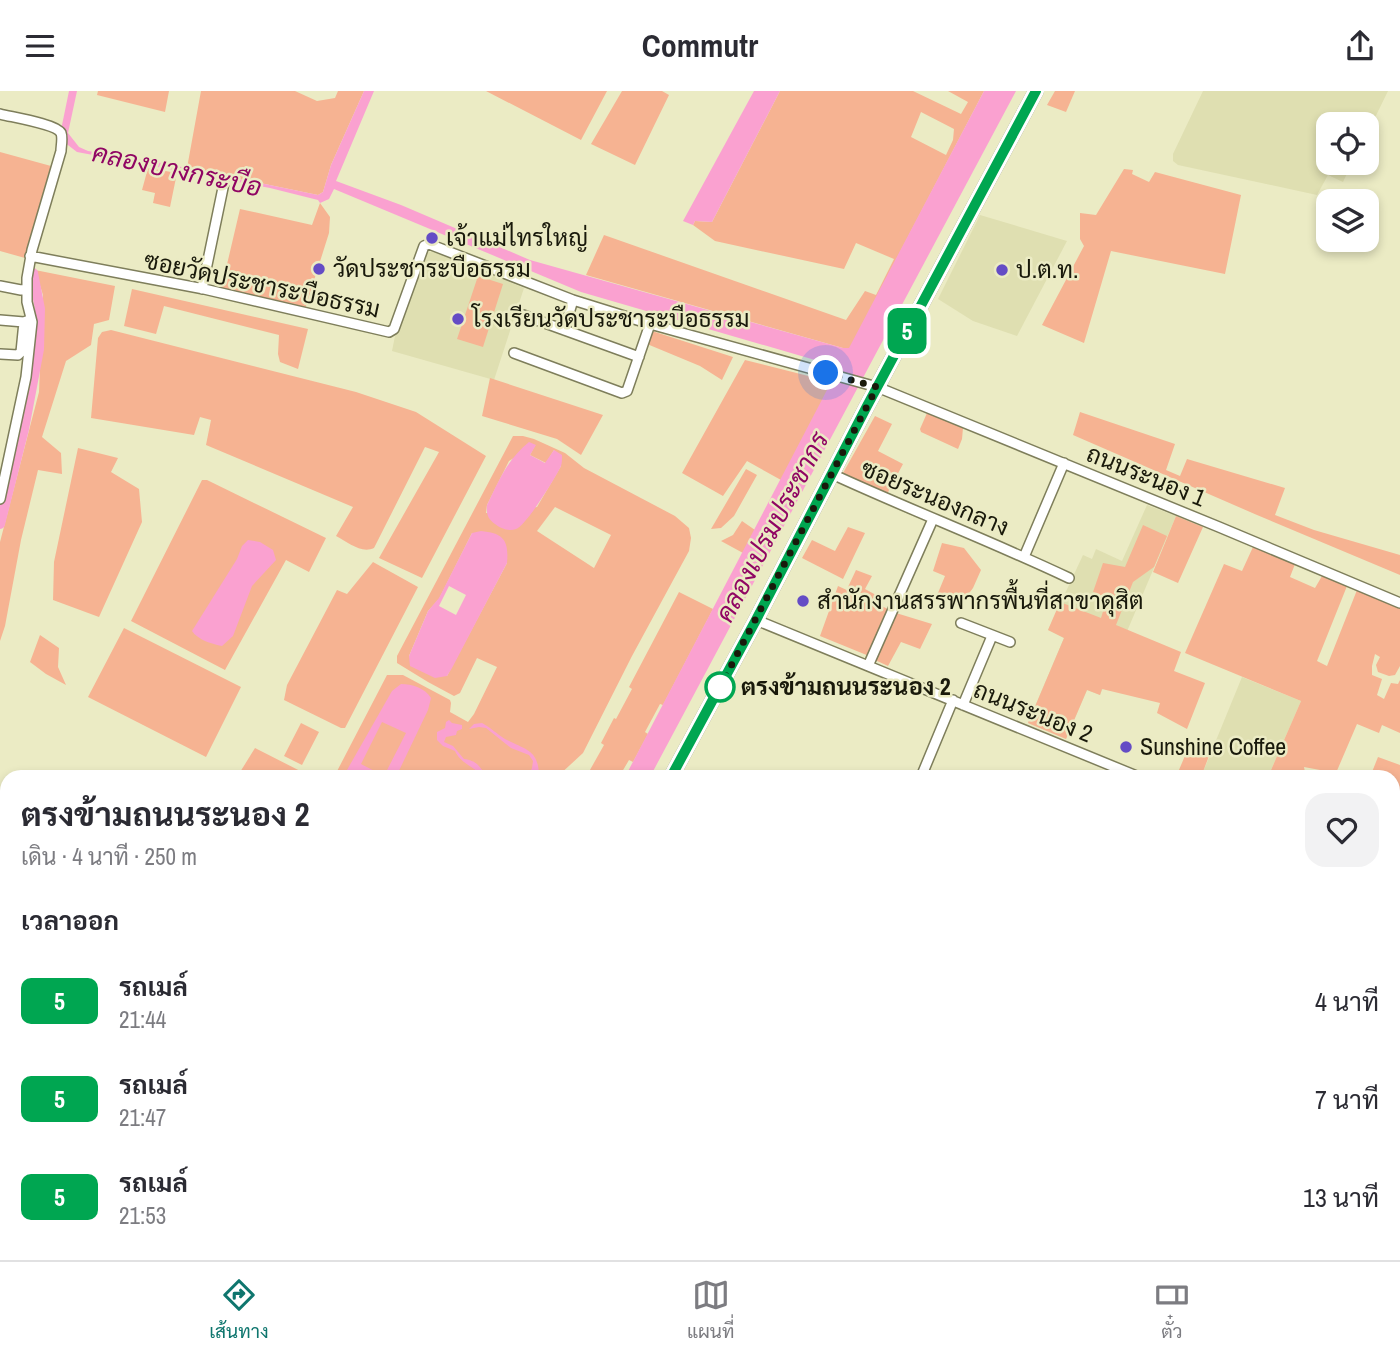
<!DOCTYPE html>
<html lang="th">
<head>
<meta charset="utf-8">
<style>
  body { margin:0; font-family:"Archivo Narrow",Sarabun,sans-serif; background:#f2f2f3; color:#2b2b33; height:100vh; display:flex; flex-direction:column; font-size:26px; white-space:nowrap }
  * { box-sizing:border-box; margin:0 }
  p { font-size:23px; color:#7c7c81 }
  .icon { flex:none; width:38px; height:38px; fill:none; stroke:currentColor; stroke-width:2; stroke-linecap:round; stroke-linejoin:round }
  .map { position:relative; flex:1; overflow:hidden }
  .side { position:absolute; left:0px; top:679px; width:1400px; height:490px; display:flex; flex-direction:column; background:#fff; border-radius:21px 21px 0 0; box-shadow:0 4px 10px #0003 }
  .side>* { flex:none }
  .badge { padding:0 14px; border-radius:10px; font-size:24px; line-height:46px }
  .controls { position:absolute; left:1316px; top:21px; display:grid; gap:14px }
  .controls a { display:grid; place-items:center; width:63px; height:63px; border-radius:14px; background:#fff; box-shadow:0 4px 10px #0003; font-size:35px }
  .you { position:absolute; width:35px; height:35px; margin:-18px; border:5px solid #fff; border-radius:50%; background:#1a73e8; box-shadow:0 0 0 10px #1a73e833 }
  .map>.badge { position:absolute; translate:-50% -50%; box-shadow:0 0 0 4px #fff }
  h2 { padding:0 21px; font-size:26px; line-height:63px }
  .round { display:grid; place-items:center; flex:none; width:74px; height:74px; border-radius:21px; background:#f2f2f3 }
  .head { display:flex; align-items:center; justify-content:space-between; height:119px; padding:0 21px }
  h1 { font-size:33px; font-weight:700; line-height:52px }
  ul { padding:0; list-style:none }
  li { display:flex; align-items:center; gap:21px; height:98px; padding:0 21px }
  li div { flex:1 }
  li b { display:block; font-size:26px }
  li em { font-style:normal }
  li .badge { min-width:77px; font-weight:700; text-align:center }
  header { display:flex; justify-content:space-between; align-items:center; height:91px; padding:0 21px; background:#fff; font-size:32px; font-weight:700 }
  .dock { display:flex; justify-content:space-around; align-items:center; height:98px; border-top:2px solid #e1e1e2; background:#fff; font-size:19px; color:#7c7c81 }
  .dock a { display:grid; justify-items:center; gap:4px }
  .dock .on { color:#0f766e }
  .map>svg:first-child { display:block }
  .built { fill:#dfdfb1 }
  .green { fill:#f6b392; fill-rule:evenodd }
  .water { fill:#faa1d0; fill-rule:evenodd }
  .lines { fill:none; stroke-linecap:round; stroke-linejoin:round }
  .canal { stroke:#faa1d0; stroke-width:10 }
  .street-casing { stroke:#7e7e5b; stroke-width:12 }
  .secondary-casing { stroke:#7e7e5b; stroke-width:16 }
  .street { stroke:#fff; stroke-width:9 }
  .secondary { stroke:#e2e0fc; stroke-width:12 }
  .line-casing { stroke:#fff; stroke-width:16 }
  .line { stroke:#00a651; stroke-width:10 }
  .walk { stroke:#19190b; stroke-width:7; stroke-dasharray:0 12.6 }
  .poi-dot { fill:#644cc5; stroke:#ebebc4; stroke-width:2.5 }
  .stop-dot { fill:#fff; stroke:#00a651; stroke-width:3.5 }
  .labels { text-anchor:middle; stroke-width:5; stroke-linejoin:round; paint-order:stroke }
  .poi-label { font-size:24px; fill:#19190b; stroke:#ebebc4; text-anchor:start }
  .street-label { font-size:24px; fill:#19190b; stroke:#ebebc4 }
  .stop-label { font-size:24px; font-weight:bold; fill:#19190b; stroke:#ebebc4; text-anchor:start }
  .water-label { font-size:26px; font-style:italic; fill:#900563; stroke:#ebebc4 }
</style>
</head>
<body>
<header><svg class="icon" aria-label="menu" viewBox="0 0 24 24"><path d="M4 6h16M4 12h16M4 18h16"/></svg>Commutr<svg class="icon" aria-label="share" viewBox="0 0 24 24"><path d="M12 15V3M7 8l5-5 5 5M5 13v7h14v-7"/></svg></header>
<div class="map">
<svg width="1400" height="1169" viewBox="0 0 1400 1169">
  <rect width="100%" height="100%" fill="#ebebc4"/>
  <path class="built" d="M1203,0H1388L1367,43V33H1328V72H1352L1343,91L1328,84L1317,104L1178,74L1173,70V63Z
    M980,124L1067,150L1017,245L973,230L938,208Z
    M433,160L524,197L494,289L392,260L395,245L425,162Z
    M1147,414L1176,425L1100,604L1087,599L1066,648L1028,632L1064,547L1048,539L1083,464L1092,468L1096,458L1122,470Z
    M1242,586L1301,610L1268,686H1201Z
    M445,1162H928L925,1169H466Z"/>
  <path class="green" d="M98,0H169L165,21L97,4Z
    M201,0H295L317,10L335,7L338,0H364L331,74L323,101L318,104L187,77Z
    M486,0H607L581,49Z
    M622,0H662L669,4L635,74L591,53Z
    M780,0H913L961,23L968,11L948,0H984L850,257H843L586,184L604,144L846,229L865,200L876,204L894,168L856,152L844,178L715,150L693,134L695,130L712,131ZM921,21L954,38L953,49L946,64L911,46Z
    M1055,0H1075L1066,21L1047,14Z
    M0,61L51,75L25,167L0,160Z
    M148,77L177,82L170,116L153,112L155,102L142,99Z
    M1124,78L1133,79L1132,83L1149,91L1155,81L1241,104L1225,183L1111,160L1084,252L1042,234L1084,155L1080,148V122L1096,124Z
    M320,112L330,126L329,142L305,218L221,199L240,118L312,134Z
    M35,179L115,195L109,229L94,233L91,254L66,270L42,346L61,362L62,383L38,379L21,449L5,535L0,550V451L39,301L43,204Z
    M478,185L503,193L483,256L457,248Z
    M132,198L308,238L298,278L280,271L278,263L279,244L164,215L156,243L124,235Z
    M111,239L356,301L416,321L486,365L422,487L379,467L439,361L425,356L374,457C361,463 348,451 336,445L353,416L206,354L211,329L200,326L194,344L91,327L98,247L102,241Z
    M652,240L733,266L722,289L700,275L647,253L650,242Z
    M745,269L832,291L781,389L747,370L723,405L682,382Z
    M490,287L603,324L581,364L557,348L482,325Z
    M1080,321L1175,353L1166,379L1180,385L1187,368L1285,397L1275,424L1314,439L1400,464V484L1257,424L1073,344Z
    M927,322L963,337L962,348L958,358L921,341L920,338Z
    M875,325L892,333L878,360L903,373L887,403L843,382Z
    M513,345H523L534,348L565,362L584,377L675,425L689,437L691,447L689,460L632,565L583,662L557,686H334L387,584H403L450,609L451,612L450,621L468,631L474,623L497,576L477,567L460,602L454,605L428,591L397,572V565ZM535,354L530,364L546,372L554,359L561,375L537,416L486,422L487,414L509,370ZM555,416L611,444L594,477L537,440ZM472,442L507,472L447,585L409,565L428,520L439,508Z
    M78,357L118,367L111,381L139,398L142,431L99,526L53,509L54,471Z
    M746,378L757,384L734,425L721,437L711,438Z
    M202,389H207L326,447L309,481L286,469L225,579L131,530Z
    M1176,425L1203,436L1178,492L1153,481Z
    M742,430L755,439L743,462L721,450L733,444Z
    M1143,434L1167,445L1154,476L1133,491L1116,534L1181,561L1174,580L1205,592L1187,638L1157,622L1160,612L1102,598L1100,604L1087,599L1066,648L1028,632L1064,547L1048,539L1060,511L1101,527L1107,507L1093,501L1103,472L1125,476Z
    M848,436L865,442L843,488L802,467L812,449L835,460Z
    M942,452L964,457L981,479L973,497L964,509L938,502L945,485L933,480Z
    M1253,456L1295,473L1290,486L1315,497L1322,485L1347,495L1317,570L1327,575L1357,499L1400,517V575L1395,584L1389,585L1378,581L1376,574L1380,566L1375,563L1372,575V584L1382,588L1377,604L1384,608L1391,592L1398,593L1400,589V642L1382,634L1379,642L1357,633L1336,682L1304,676L1306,686H1268L1301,610L1185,562L1224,473L1242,480Z
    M373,471L418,496L345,637H341L284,609L287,594L337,499L347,503Z
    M856,479L872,485L865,498L876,504L873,508L848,496Z
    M838,495L888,518L869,565L820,545Z
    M679,501L713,518L663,614L660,613L645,641L648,643L633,671L629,669L619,686H586L604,654L601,652L614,627L616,628L632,598L629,596Z
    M896,522L932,533L920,558L901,551L888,575L875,569Z
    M124,537L241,596L206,666L88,606Z
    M40,544L59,557L58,576L66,594L46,583L30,571Z
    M301,632L319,641L302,674L284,665Z
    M255,657L312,686H237Z
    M1187,660L1209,665L1201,686H1176Z
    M1378,666L1400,674V698L1394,712L1393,686H1370Z
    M7,879V953L0,952V892Z
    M463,1162H529L528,1169H466L461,1167Z
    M736,1162H854L851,1169H734Z
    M1028,1162H1159L1156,1169H1050Z
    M1176,1162H1247L1249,1167L1248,1169H1174Z
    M1295,1162H1362L1375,1169H1292Z"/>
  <path class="water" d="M69,0H77L68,42L79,56L88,60L162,72L318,104L323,101L331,74L364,0H374L336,90L401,114L530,169L843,257H849L984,0H1016L650,686H625L839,276L581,201L334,98L329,108L320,112L318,109L270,97L77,61L64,51L61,39Z
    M754,0H780L712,131L695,130L693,134L683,130Z
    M529,351L536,354L530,364L545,372L554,359L562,364C562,368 562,372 561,375C556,386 526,435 516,438C509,441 500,437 495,433C488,428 486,423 487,414C499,389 507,369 529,351Z
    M481,440C504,442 509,450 507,472L452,577L447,585L435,587L410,575L409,565L428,520L439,507L472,442ZM449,495L466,504L456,524L439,515Z
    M248,449L260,451L273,459L276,469L252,495L233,545L222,555C212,553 198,549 192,540L237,468L242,455Z
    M401,593C412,593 425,597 431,607L428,619L396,686H343L392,600ZM382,631L406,642L384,685L361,673Z
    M449,629L452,632L462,634V638L457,640L456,644L446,646L444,651L453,655L464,668C479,670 479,677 488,686H483C474,675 461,673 455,660L443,655L437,649V641L445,637L446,631Z
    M482,632C490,636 497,643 505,648C525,659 539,658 539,686H528L532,677L533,670L529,664L511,657L486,637L479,636L469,638L474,633Z"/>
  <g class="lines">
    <path class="canal" d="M0,433L24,338L39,258L40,218L33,182"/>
    <defs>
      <path id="street" d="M0,23C11,26 56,33 61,42C63,47 61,55 61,60L32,159L27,187V211L32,231L26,286L0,408
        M30,165L204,198L389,241L394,238L424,155L429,153L573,209L650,233L877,296L1219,436L1400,512
        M0,195L21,199L27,198
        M202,198L224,92
        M523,224L639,266
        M0,229L24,231L29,229
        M564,239L573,209
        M514,262L622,302L627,300L650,233
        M0,263L18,264L21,261L24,231
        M832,383C910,419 991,450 1069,487
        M1024,466L1064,372
        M756,529L1139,686
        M961,532L1010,551
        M868,575L933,428
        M963,614L992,545
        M921,686L953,609
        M1393,792L1400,795"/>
      <path id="secondary" d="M671,686L756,529L867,315L1036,0
        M0,1099L7,1103
        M98,1162L109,1169
        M412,1169L416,1162"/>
    </defs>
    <use href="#street" class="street-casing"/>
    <use href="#secondary" class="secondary-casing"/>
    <use href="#street" class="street"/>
    <use href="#secondary" class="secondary"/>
  </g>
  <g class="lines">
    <defs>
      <path id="line" d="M671,686L756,529L867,315L1036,0"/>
    </defs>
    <use href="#line" class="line-casing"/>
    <use href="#line" class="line"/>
    <path class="walk" d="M720,596L877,296L826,282"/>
  </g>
  <g class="poi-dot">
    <circle cx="432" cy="147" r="7"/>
    <circle cx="319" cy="178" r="7"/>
    <circle cx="1002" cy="179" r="7"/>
    <circle cx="458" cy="228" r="7"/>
    <circle cx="803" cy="510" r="7"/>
    <circle cx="1126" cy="656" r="7"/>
  </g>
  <circle class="stop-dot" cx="720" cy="596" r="14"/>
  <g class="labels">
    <g class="poi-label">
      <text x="446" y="155">เจ้าแม่ไทรใหญ่</text>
      <text x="333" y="186">วัดประชาระบือธรรม</text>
      <text x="1016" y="187">ป.ต.ท.</text>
      <text x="472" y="236">โรงเรียนวัดประชาระบือธรรม</text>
      <text x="817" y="518">สำนักงานสรรพากรพื้นที่สาขาดุสิต</text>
      <text x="1140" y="664">Sunshine Coffee</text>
    </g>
    <g class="street-label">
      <text transform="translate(262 194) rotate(12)" y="8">ซอยวัดประชาระบือธรรม</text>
      <text transform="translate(1146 385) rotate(22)" y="8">ถนนระนอง 1</text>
      <text transform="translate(935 407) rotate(23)" y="8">ซอยระนองกลาง</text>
      <text transform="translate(1033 621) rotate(22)" y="8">ถนนระนอง 2</text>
    </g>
    <g class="stop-label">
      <text x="741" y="604">ตรงข้ามถนนระนอง 2</text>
    </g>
    <g class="water-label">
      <text transform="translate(177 79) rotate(12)" y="9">คลองบางกระบือ</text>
      <text transform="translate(772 436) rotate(-62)" y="9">คลองเปรมประชากร</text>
    </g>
  </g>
</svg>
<div class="controls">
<a><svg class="icon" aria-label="locate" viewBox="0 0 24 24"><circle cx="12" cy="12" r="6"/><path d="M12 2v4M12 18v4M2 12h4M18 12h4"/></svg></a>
<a><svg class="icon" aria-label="layers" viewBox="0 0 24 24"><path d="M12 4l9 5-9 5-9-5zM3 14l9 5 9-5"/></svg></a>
</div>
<div class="you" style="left:826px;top:282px"></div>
<b class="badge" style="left:907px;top:240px;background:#00a651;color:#fff">5</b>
<section class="side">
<div class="head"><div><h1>ตรงข้ามถนนระนอง 2</h1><p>เดิน · 4 นาที · 250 m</p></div><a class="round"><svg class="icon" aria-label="heart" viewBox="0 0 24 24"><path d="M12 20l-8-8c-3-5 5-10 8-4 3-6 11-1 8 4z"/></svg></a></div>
<h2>เวลาออก</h2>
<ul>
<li><span class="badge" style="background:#00a651;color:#fff">5</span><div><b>รถเมล์</b><p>21:44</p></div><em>4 นาที</em></li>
<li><span class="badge" style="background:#00a651;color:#fff">5</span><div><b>รถเมล์</b><p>21:47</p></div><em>7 นาที</em></li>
<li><span class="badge" style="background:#00a651;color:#fff">5</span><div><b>รถเมล์</b><p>21:53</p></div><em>13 นาที</em></li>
</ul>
</section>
</div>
<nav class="dock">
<a class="on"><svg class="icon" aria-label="directions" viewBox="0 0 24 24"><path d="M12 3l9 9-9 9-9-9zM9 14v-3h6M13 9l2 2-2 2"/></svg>เส้นทาง</a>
<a><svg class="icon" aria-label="map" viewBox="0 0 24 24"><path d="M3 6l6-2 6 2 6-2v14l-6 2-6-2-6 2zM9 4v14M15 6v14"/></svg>แผนที่</a>
<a><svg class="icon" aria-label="tickets" viewBox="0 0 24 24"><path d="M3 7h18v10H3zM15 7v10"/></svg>ตั๋ว</a>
</nav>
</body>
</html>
